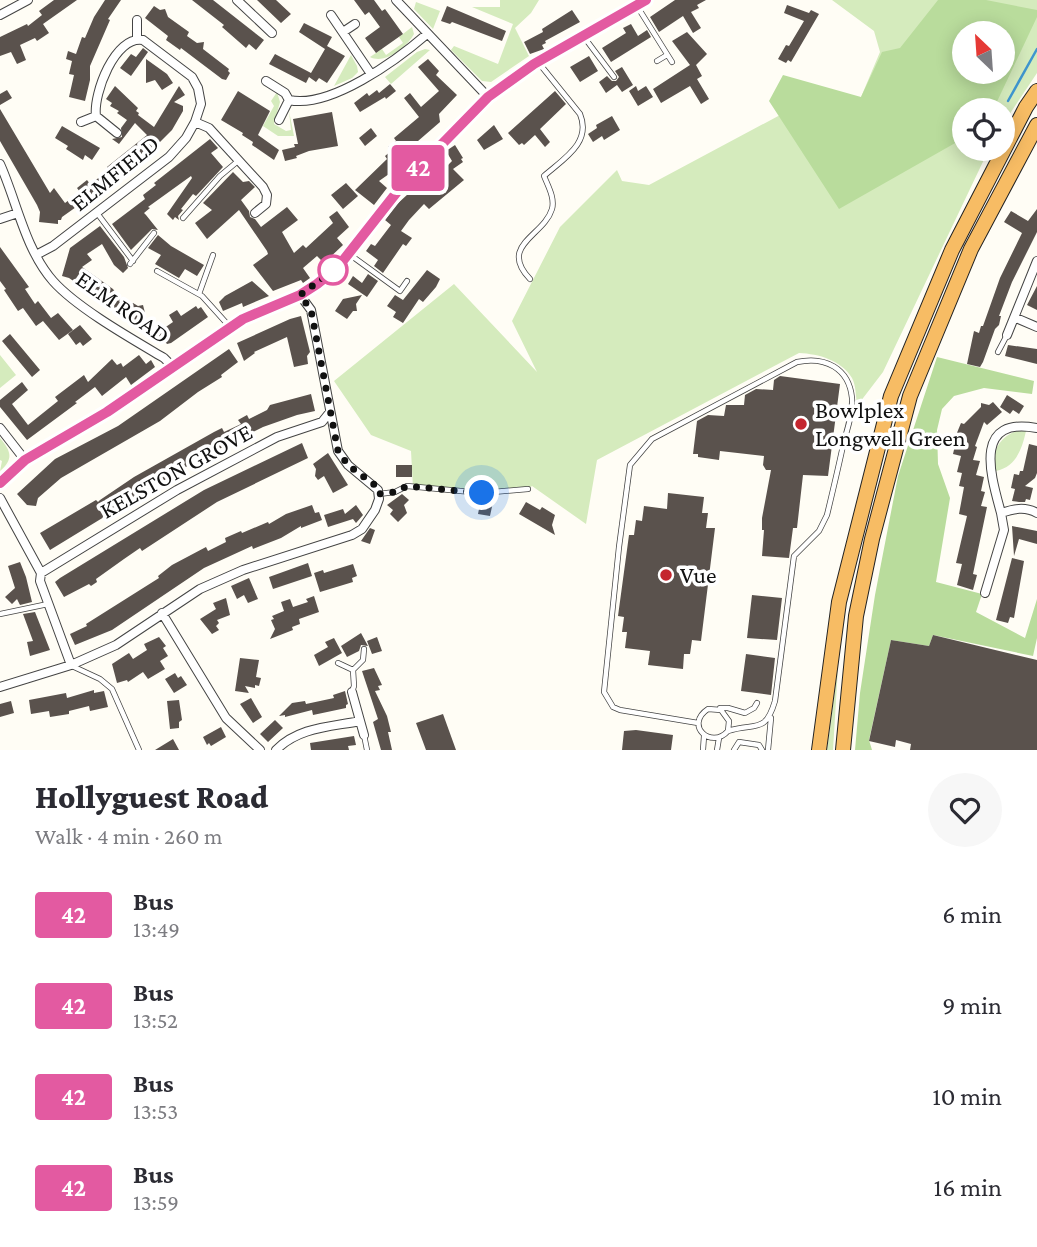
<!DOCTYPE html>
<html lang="en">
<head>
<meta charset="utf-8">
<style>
  body { margin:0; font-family:"Crimson Pro",serif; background:#f7f7f7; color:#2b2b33; height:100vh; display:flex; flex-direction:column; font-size:26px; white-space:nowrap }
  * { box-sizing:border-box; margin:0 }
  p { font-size:23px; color:#7c7c81 }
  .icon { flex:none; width:38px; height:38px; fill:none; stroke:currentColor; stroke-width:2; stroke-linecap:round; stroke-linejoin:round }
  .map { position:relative; height:750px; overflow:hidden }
  .sheet { display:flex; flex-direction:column; background:#fff; flex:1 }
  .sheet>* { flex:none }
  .badge { padding:0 14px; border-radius:5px; font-size:24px; line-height:46px }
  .needle { width:46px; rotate:335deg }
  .controls { position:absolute; left:952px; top:21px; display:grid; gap:14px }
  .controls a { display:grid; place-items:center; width:63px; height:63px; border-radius:50%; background:#fff; box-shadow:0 4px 18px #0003; font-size:35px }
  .you { position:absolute; width:35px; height:35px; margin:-18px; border:5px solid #fff; border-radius:50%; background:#1a73e8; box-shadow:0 0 0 10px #1a73e833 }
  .map>.badge { position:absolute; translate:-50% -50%; box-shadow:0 0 0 4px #fff }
  .round { display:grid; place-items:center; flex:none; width:74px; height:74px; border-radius:37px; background:#f7f7f7 }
  .headline { display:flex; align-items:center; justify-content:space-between; height:119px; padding:0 35px }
  h1 { font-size:33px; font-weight:800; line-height:52px }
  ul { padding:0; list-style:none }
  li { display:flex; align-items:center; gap:21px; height:91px; padding:0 35px }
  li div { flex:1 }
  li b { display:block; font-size:26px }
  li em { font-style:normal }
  li .badge { min-width:77px; font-weight:700; text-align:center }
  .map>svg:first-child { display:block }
  .green { fill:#d5ebbd; fill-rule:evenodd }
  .forest { fill:#b9dc9c; fill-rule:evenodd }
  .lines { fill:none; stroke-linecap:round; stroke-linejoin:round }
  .stream { stroke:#3f96cf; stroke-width:2.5 }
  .building { fill:#5a524d }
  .service-casing { stroke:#444; stroke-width:6 }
  .minor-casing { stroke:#444; stroke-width:10 }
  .tertiary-casing { stroke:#444; stroke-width:12 }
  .trunk-casing { stroke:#222; stroke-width:16 }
  .service { stroke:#fff; stroke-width:4.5 }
  .minor { stroke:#fff; stroke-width:8 }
  .tertiary { stroke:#fff; stroke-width:10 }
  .trunk { stroke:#f7bc64; stroke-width:14 }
  .line-casing { stroke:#fff; stroke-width:16 }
  .line { stroke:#e35aa1; stroke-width:10 }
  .walk { stroke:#111; stroke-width:7; stroke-dasharray:0 12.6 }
  .stop-dot { fill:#fff; stroke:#e35aa1; stroke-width:3.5 }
  .poi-dot { fill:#c4262e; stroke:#fff; stroke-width:2.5 }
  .labels { text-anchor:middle; stroke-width:7; stroke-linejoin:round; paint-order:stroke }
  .street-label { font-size:24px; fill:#111; stroke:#fff }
  .poi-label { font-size:24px; fill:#111; stroke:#fff; text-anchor:start }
</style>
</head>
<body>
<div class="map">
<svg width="1037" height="750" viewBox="0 0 1037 750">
  <rect width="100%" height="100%" fill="#fffdf5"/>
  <path class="green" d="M500,0H539L531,13L515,28L529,56L491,82L482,81L451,50L454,46L498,64L513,24L472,7H500Z
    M832,0H1037V73L1003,124V110H964V149H989L883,372L857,406C856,398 856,385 852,378C841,360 819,354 799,353L597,460L586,524L532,486L528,489L482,494L413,488L411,451L371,435L334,381L454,284L537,372L512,321L560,227L617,170L622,181L649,185L795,107L861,97L880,52L874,31ZM964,33H1003V72H964Z
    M416,2L440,11L433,29L414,9Z
    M412,27L414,34C407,47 385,65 370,57L382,49L386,55L403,43L399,37Z
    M425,49L430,50L391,84L385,77L417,52Z
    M351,55L357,66L358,72L352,78L334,86Z
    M277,92L280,102L274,124L286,131L291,130L289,111L294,136H278L263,126L274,106L271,101Z
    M0,355L16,375L0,388Z
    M1016,431H1026C1022,449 1016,467 996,471C992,452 997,439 1016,431Z
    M0,438C11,451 14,459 0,471L2,461L0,460Z
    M838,668L833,750H827Z"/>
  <path class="forest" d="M938,0H986L1037,10V17L993,110H964V138L839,209L769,101L783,75L861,97L882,52L900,48ZM964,33H1003V72H964Z
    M937,357L1034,381L1032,394L984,388L954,396L942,409L937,430L938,464L950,498L936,582L982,594L976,612L1025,638L1037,599V638L1033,656L933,635L929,646L891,640L869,740L872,750H855L860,693L875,595L898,476Z"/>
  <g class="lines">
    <path class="stream" d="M1008,101L1037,49"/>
  </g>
  <path class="building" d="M54,0H77L43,24L49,33L37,41L35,38L20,45L26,60L17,64L11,52L0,56V37L27,24L28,26L42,15L39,11Z
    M105,0H121L108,19L110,20L90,66V80L85,101L69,97L74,75L69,74L72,61L66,59L68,51L76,54L82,37L85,38L94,17Z
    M192,0H213L264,40L256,50L249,44L246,48L222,27L224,25Z
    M257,0H276L291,14L281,23Z
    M354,0H374L382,11L385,9L403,34L376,53L365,38L380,27L369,12L365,15Z
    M675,0H706L697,5L699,8L691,12L701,28L693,33L683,16L659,32L650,17Z
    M787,5L809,13L811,10L819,14L791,62L788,60L786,63L778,59L786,45L789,46L804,21L784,13Z
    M154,6L160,10L165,9L168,17L189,32L187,36L197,43L204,42L203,49L229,69L228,71L230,73L226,80L222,79L181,48L180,50L166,40L168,36L145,18Z
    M447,6L506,31L502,41L452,22L450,24L441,21Z
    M572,10L580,22L545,41L546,43L542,45L544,49L530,54L524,42L543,32L542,29Z
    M304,23L332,37L327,46L345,56L327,83L319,78L316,82L309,77L306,83L269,64L275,54L311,73L325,49L299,32Z
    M631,24L638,36L647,30L651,37L611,62L602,48L626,33L623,28Z
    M687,32L707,54L696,65L702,76L697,79L709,99L701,104L690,86L661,103L653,89L690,65L672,41Z
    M143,48L148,52L131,76L120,68L131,54L136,57Z
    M589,56L598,71L580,82L570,67Z
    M146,59L167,74L173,83L162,90L155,80L146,83Z
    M428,59L439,71L436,75L457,95L439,114L440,122L403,154L409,160L379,181L387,188L374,205L355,190L387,159L385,156L391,151L388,147L396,141L394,138L419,117L404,98L410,93L421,107L439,91L418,67Z
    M622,67L633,85L622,92L617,85L606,93L599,82L607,76L612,81H616L619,77L615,71Z
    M390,84L396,91L386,99L385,97L360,112L354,103L367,93L369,96L377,90L379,93Z
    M115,86L138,108L136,111L139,113L138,115L154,127L179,86L185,95L174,102L183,106V111L172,130L141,161L62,217L61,220H58V224L39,222L40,212L37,205L0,141V109L50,193L54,188L65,203L80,192L77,188L87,180L90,184L107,172V167L147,135L135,123L119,144L112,139L122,137L121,128L127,120L117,113L119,111L110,106L112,103L106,99Z
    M636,86L638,91L646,86L653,97L638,106L629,91Z
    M7,90L12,98L0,105V94Z
    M238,91L270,111L258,135L279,150L274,160L252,145L253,142L242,135L243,133L221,120Z
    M555,91L566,104L540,129L550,142L545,147L535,135L524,145L522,143L519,145L508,133Z
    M332,112L338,146L309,151L296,156L297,158L285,161L282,150L295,147L294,144H298L293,119Z
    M612,116L620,130L604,140L602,136L593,142L588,134L597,128L596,125Z
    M494,125L503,139L484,150L477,140Z
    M62,126L100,148L92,160L85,155L83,160L66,149L68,146L55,138Z
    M371,128L377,136L365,146L359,138Z
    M210,139L218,148L211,153L223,167L196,196L193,194L181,209L183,210L178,216L179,220L175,217L173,220L167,214L192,178L191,176L148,207L150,208L144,213L146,215L158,230L152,229L131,250L112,224L145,199L143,195L156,185L154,183Z
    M455,145L463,158L461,159L463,162L453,169L464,180L429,209L424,204L409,220L401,231L412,238L406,246L403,244L383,273L374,266L378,260L366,251L371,244L375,246L391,225L385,220L396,205L420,183L422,185L434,173L437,176L452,161L446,151Z
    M233,172L243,182L249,181L255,187L241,200L249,211L250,217L255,219L261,227L287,207L298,220L282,232L294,253L303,245L306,248L333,223L329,217L337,211L349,227L337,238L343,245L324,263L317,256L303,268L310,278L303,283L301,280L273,291L253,265L268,254L267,251L239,210L207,239L195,223L212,210L203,203Z
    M346,183L358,196L343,209L331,195Z
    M1037,209V232L1012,282L999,316H1001L999,325L995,329L983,362L980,367L967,364L974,331L979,333L981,326H983L1000,278L1022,233L1004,222L1011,211L1028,221Z
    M100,226L124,257L128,268L123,273L114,265L102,244L87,254L92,260L82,267L113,289L126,307L133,303L138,306L143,305L145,313L137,324L69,278L62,276L70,248Z
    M158,235L171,246L204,265L197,276L185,269L179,278L155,264L161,255L148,248Z
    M0,247L29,287L25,289L35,304L38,301L51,318L58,313L73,330L59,340L43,321L36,326L23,308L18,311L4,290L6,289L0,281Z
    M427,270L440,279L436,287L423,302L419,299L403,323L393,317L396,312L387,306L395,295L403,300Z
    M368,274L378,281L367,297L348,284L353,276L362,283Z
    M252,281L269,296L243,307L242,303L223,311L219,302L225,296Z
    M1037,286V310L1027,305Z
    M362,295L356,304L357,311H353L347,319L335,311L343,299Z
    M196,306L198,309L201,307L208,317L171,343L167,344L163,339L161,340L157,333L173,322L169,315L177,310L181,316Z
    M301,316L310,352L307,356L308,364L294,367L287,337L254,352L255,353L244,361L237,343L290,319Z
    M80,325L92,339L83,346L80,342L76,345L68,334Z
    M10,334L40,370L32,377L2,341Z
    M1008,345L1037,349V364L1005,356Z
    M229,349L238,362L221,375L222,377L198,392L160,421L61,478L38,498L36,506L27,505L17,494L55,459L118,426Z
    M139,355L146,364L151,360L155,367L131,385L126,377L102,396L95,387L75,402L77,403L27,440L0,407V400L22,382L28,390L12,404L28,425L58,401L55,397L84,375L88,382L112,359L117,365L121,363L123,367Z
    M780,376L840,384L828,476L803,475L797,528H793L789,558L762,556L764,530H762V518L771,470H766L763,465L764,456L720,451L719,460L698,457V454H693L697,421L708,415L724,416L726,405H744L745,395L756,389L773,390L774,380Z
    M311,394L315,411L297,415L263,427L199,459L50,550L40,533L96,500L98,502L100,500L134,477L214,432L222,428L224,432L241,424L238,420L247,415L249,419L267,410L270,405Z
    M1007,395L1024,406L1019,414L1013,410L1010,414L1000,407Z
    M993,402L1002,412L987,425L984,422L975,446L977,447L973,460L980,461L976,475L984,477L981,491L985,492L981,506L987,507L973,574L977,575L973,590L957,585L962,564L956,563L967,516L959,514L964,487L959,486L962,473L957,472L961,456L953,454L956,441L954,440L961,423L964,424L981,407V403L989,405Z
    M302,443L308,458L217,502L142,551L140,548L124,559L96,579L97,582L91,586L89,584L64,597L55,582L60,578L204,490Z
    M1029,444L1037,446V473L1035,478L1025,486L1033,488L1030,500L1026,499L1025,502H1019L1012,501L1015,489L1011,488L1014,474L1019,475L1020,471H1023Z
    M328,453L348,485L333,493L324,476L318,480L315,476L316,469L313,464Z
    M396,465H412V477H396Z
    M668,493L704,497L702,513H708L706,528H715L701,641L692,640L690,654H684L683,669L648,665L650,651L625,648L627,632H622L624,617L618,616L629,535H634L636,520L642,521L644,506L667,509Z
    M402,494L409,500L404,505L407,513L398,522L390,514L393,510L387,505Z
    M481,499L493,502L490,516L478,514Z
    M526,502L540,510L542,507L555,515L552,525L555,535L519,514Z
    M312,505L315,513L319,512L322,520L301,528V526L281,538L253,549L252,546L204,568L112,630L75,645L70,634L87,626L86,624L159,578L158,576L172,565L206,547L208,551L226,542L225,538L241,531L242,533L268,522L269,524L286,514Z
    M356,505L363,515L356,523L353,519L328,527L324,515L343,509L345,514Z
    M1012,526L1037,531V544L1019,539L1014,556Z
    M370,528L375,530L370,544L361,541Z
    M1012,558L1024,561L1014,618L1010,617L1008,623L996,620Z
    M20,562L26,577L32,602L20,605L17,599L12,604L5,597L15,588L8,566Z
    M308,563L312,576L273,589L269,577Z
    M353,564L357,576L352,578L353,582L320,592L314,573L323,570L324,573Z
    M249,578L258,599L248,603L244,595L237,599L231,586Z
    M752,595L782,598L777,640L747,638Z
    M314,596L319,612L299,619L300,624L292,627L293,630L270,639L275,629L271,620L274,619L272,616L284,611L281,602L290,599L293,607L308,602L306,599Z
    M226,598L230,615L217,620L219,623L216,626L219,630L212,634L200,619L216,609L213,603Z
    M35,612L50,650L30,656L27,642L33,641L23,614Z
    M361,633L368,646L361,645L359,651L347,657L341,646Z
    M933,635L1037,660V750H910L911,744L896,740L895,747L869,741L891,640L929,646Z
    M159,637L166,646L163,648L168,656L160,661L165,669L148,679L143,672L128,682L127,680L117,683L112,664L129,653L133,659L147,650L144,644Z
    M377,637L382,651L372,654L367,641Z
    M334,638L342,653L319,666L314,655L328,647L325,642Z
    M746,654L775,658L771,695L741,691Z
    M240,658L259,660L256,677L261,678L259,686L255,685V688L245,686L249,693L235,691Z
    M374,668L382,685L378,686L380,690L375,691L387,716L391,732H388L392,750H381L373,722L378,719L362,671Z
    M175,673L178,678L181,676L187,685L174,693L165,679Z
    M94,690V693L104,691L108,707L90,711L89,706L69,711V714L50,717L49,711L31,714L29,700L66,693L67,698Z
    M345,691L348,704L346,705V708L313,715L312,710L285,717V715L279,716L292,703L305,701L306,704L334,698L333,695Z
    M251,698L262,717L253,723L240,704Z
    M179,700L182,720L179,722V728L170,729L167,701Z
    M11,701L14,713L0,717V704Z
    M443,714L456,750H426L416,723Z
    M275,720L283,728L268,742L260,734Z
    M221,727L226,737L211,746L209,743L207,745L203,737Z
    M636,730L673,735L671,750H622L624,731Z
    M354,736L356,745L348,746L349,750H311L310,743Z
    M173,739L179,750H155Z"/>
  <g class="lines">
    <defs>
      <path id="service" d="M637,6L672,62
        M584,37L614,77
        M657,61L667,55
        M97,213L133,261
        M183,218L220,176L238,161
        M349,254L400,291L407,281
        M130,264L154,233
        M157,271L202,296L230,327
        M530,279C498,245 544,236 552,209C555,198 548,186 544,176C563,159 592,143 580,114L538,62
        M199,294L213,255
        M998,352L1007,335
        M379,494L395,492L407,486L482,493L528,489
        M0,614L48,604
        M338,663L353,670
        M72,666L100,679L112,689L139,750
        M353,670L363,660L364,649
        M352,692L354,686L353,670
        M720,708H728L745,713L754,708L757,703
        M698,723L620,710L613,707L604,692L619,547L630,465L652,439L797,362C825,356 849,368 852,398C853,412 848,427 844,441C839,465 833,490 827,515L819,531L794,556L775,701C765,735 755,722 728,731C711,750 684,725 708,709L721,710L729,721L728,731
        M364,735L367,750
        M703,750L704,736
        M717,750L719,738
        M734,750L739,742L759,745L762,750
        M768,750L771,718"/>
      <path id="minor" d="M237,0L272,33
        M396,0L488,97
        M0,15L28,0
        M331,15L371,74
        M137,20V39
        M343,32L355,24
        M266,81L285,93L289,100C330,109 397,60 427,34
        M279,120L289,100
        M81,122L96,116
        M195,122L209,128L263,187L267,195L266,204L255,213
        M0,164C17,202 25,249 53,281C77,308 132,339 164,358L173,367
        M0,219L18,213
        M36,255L53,246L169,157L186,138L195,122L201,104L198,88L192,77L143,40C115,35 93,94 96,116L117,133
        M1016,318L1037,327
        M1007,335L1037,261
        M0,428L25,460
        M0,498L41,573L40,581L71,665
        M1001,513C991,476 972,416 1037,428
        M41,573L177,490L277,437L322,422L330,412
        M985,593L1004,530L1001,513C1013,509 1025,506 1037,513
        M162,613L226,718L260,750
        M0,687L71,665L116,645L200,589L243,570L352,535L362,529L375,510L379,499L378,490L348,465L338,451L311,310L300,295
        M352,692L364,735
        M276,750C299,727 330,727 360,721"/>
      <path id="tertiary" d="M0,483L25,460L107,412L243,319L300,295L317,284L338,266L404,183L488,97L534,64L646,0"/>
      <path id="trunk" d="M819,750L839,602L891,396L952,250L1026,107L1037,91
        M843,750L856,616L872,539L910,396L971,249L1037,125"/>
    </defs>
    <use href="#service" class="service-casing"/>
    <use href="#minor" class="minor-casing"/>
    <use href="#tertiary" class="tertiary-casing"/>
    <use href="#trunk" class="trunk-casing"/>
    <use href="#service" class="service"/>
    <use href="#minor" class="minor"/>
    <use href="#tertiary" class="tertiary"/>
    <use href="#trunk" class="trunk"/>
  </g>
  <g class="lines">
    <defs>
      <path id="line" d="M0,483L25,460L107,412L243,319L300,295L317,284L338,267L404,183L488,97L534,64L646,0"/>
    </defs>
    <use href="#line" class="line-casing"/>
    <use href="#line" class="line"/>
    <path class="walk" d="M333,270L338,267L300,295L311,310L338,451L348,465L376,486L379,494L395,492L407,486L482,493"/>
  </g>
  <circle class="stop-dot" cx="333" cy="270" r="14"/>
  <g class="poi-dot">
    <circle cx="801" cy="424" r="7"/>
    <circle cx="666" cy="575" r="7"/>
  </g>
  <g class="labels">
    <g class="street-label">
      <text transform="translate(115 173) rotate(-39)" y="8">ELMFIELD</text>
      <text transform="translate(123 307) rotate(35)" y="8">ELM ROAD</text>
      <text transform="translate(176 471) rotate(-29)" y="8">KELSTON GROVE</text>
    </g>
    <g class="poi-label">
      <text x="815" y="418">Bowlplex<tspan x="815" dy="28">Longwell Green</tspan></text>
      <text x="680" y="583">Vue</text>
    </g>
  </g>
</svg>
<div class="controls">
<a><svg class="needle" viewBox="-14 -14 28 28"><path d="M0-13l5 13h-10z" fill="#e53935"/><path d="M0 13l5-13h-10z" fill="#7c7c81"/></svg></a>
<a><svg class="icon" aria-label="locate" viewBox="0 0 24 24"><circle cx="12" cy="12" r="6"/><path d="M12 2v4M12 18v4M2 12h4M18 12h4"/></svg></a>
</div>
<div class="you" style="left:482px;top:493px"></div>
<b class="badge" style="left:418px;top:168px;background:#e35aa1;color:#fff">42</b>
</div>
<section class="sheet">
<div class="headline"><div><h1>Hollyguest Road</h1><p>Walk · 4 min · 260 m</p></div><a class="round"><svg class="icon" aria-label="heart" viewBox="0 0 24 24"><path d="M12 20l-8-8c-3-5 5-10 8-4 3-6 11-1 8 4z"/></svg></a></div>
<ul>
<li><span class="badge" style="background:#e35aa1;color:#fff">42</span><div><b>Bus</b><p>13:49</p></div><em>6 min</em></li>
<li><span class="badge" style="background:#e35aa1;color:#fff">42</span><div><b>Bus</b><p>13:52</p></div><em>9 min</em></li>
<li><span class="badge" style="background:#e35aa1;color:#fff">42</span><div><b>Bus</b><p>13:53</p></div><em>10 min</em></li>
<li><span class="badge" style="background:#e35aa1;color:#fff">42</span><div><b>Bus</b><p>13:59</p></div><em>16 min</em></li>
</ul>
</section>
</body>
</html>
